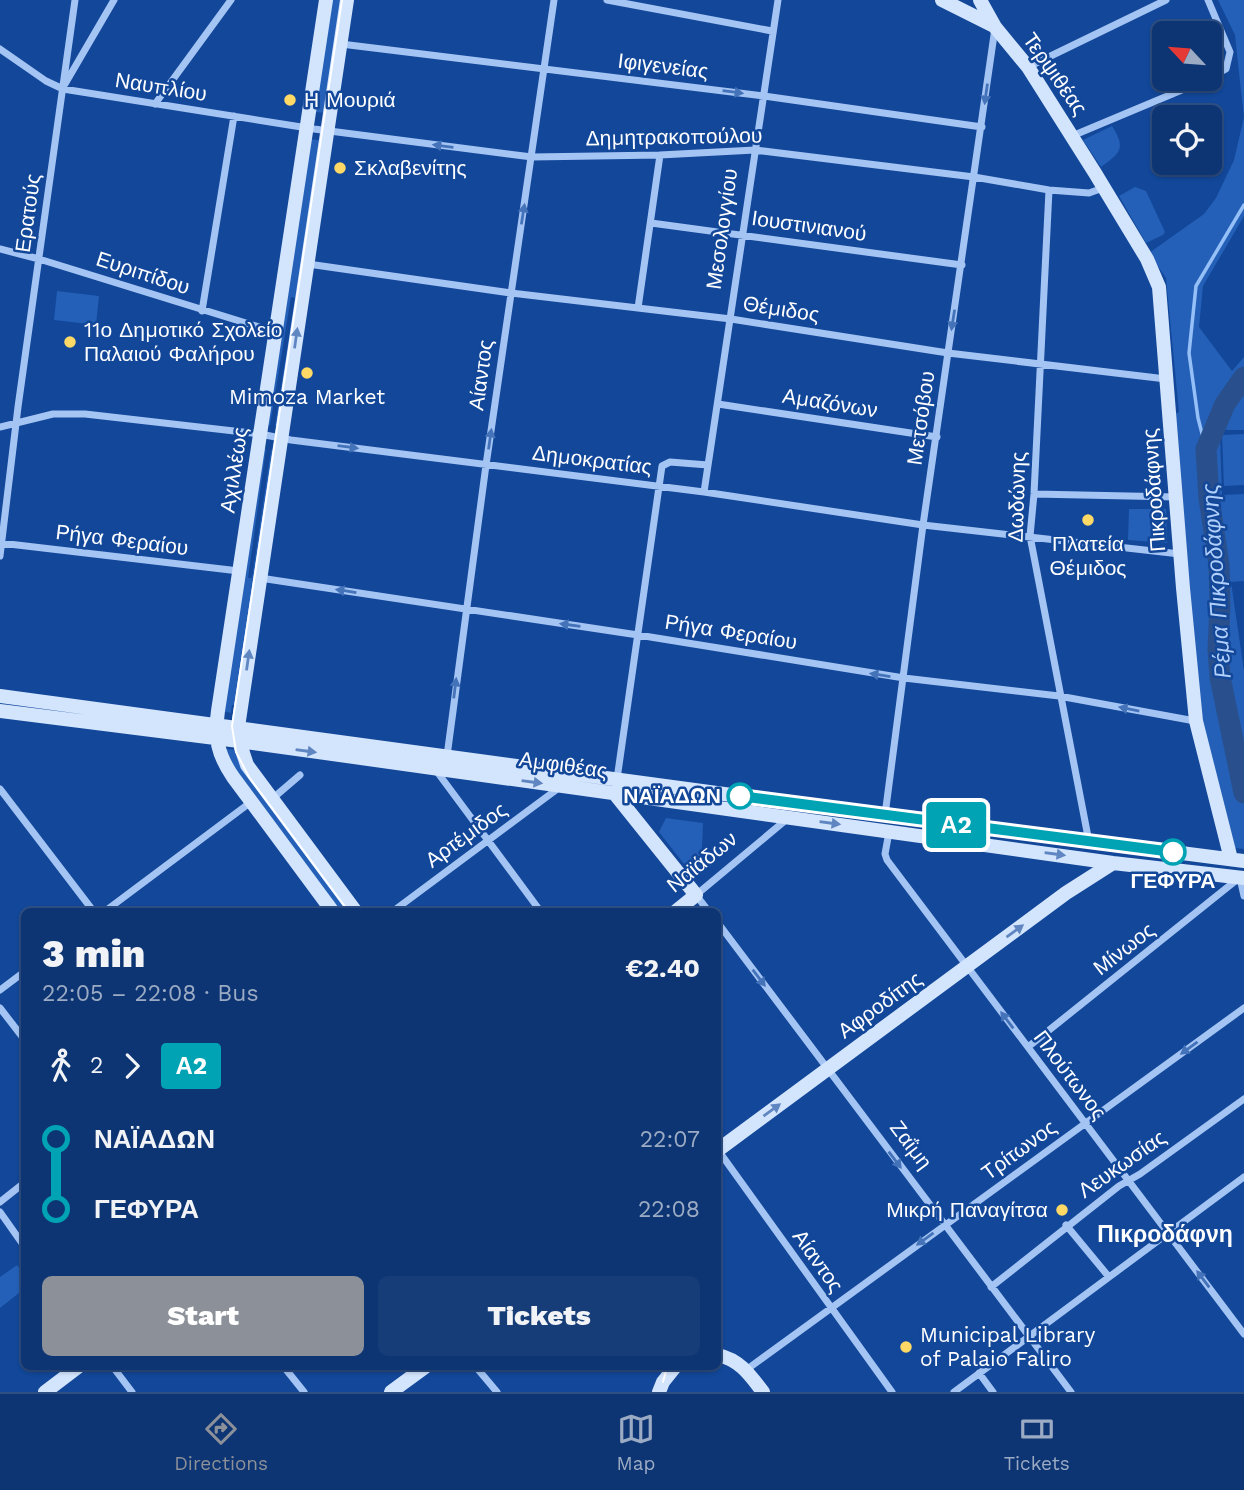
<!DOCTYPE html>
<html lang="en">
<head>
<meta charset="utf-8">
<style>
  body { margin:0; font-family:"Work Sans",sans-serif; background:#173d78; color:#f1f3f6; height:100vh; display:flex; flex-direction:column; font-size:26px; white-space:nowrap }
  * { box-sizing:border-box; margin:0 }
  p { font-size:23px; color:#9babc4 }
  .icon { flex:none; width:38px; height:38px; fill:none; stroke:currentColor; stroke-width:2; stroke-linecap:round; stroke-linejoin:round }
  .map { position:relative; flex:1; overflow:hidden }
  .drawer { position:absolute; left:21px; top:908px; width:700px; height:462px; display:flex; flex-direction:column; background:#0e3573; border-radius:10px; box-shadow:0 2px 5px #0004,0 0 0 2px #2e5085 }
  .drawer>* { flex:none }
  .badge { padding:0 14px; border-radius:5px; font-size:24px; line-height:46px }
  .needle { width:46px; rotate:296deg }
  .fabs { position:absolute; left:1152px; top:21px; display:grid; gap:14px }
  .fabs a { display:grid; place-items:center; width:70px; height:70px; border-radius:10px; background:#0e3573; box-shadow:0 2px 5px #0004,0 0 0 2px #2e5085; font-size:35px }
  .map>.badge { position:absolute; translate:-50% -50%; box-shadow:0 0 0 4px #fff }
  .legs { display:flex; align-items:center; gap:10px; height:77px; padding:0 21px; font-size:23px }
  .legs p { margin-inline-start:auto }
  .summary { display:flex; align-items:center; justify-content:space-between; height:119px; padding:0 21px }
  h1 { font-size:38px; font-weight:800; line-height:52px }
  .action { display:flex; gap:14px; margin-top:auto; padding:14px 21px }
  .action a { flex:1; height:80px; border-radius:10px; background:#8c9099; color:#fff; font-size:28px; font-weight:800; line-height:80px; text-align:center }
  .action a+a { background:#173d78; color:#f1f3f6 }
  ul { padding:0 21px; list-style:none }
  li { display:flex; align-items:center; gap:24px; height:70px; font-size:26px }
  li i { display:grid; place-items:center; width:10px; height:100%; margin:0 9px; background:currentColor }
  li i::after { content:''; width:18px; height:18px; margin:-9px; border:5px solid; border-radius:50%; background:#0e3573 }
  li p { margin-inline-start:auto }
  li:first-child i { background:linear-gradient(#0000 50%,currentColor 0) }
  li:last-child i { background:linear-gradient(currentColor 50%,#0000 0) }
  .tabs { display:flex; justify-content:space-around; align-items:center; height:98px; border-top:2px solid #2e5085; background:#0e3573; font-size:19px; color:#9babc4 }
  .tabs a { display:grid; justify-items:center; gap:4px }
  .tabs .current { color:#8c9099 }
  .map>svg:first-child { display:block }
  .green { fill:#2460b7 }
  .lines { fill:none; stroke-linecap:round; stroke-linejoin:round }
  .stream { stroke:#95bff7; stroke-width:3.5 }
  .river { stroke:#29508d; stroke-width:21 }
  .street { stroke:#a4c4f4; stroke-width:7 }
  .secondary { stroke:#d3e4fd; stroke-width:14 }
  .tram { stroke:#fff; stroke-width:2 }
  .oneway { fill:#4573b9 }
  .oneway2 { fill:#5f86c1 }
  .line-1-casing { stroke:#fff; stroke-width:16 }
  .line-1 { stroke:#00a3b4; stroke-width:10 }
  .poi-dot { fill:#ffd966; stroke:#124799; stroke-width:2.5 }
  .stop-1-dot { fill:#fff; stroke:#00a3b4; stroke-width:3.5 }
  .labels { text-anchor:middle; stroke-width:5; stroke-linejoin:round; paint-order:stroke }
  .street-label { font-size:21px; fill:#fff; stroke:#124799 }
  .poi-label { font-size:21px; fill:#fff; stroke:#124799; text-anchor:start }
  .stop-label { font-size:21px; font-weight:bold; fill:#fff; stroke:#124799; text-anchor:end }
  .water-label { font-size:23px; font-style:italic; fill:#b0cffa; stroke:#124799 }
  .neighbourhood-label { font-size:23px; font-weight:bold; fill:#fff; stroke:#124799 }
</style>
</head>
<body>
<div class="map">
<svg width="1244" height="1392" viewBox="0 0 1244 1392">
  <rect width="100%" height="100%" fill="#124799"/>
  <path class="green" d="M332,0H344L327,113L315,112Z
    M1218,0H1244V216L1203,286L1199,327L1232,371L1244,357V430H1223L1220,435L1222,495L1244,494V581L1231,582L1244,671V849L1235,848L1200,713L1175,414L1179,412L1166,278L1149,253L1204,214L1216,198L1234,160L1244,117L1239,73L1235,35Z
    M1112,126C1126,148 1121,153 1101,167L1083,140Z
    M311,139L323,141L279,427L275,426L295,298L291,297L270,425H266Z
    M1135,187L1146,191L1165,232L1163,235L1146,243L1119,196Z
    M57,291L99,296L96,325L54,320Z
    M1244,434V485L1224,486L1222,435Z
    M262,448L266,449L248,578H252L271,450L275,451L237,705H232L231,713L223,711Z
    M1129,509H1166L1167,543L1128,540Z
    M226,749L240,750L350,912H339L239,777Z
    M666,818L703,823L702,849L714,864L695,878L659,832Z
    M17,1265L24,1275V1289L0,1308V1277Z"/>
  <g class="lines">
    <path class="stream" d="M1206,449L1198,418L1189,353L1196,286L1244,205"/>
    <path class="river" d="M1244,377L1225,404L1206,449L1209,498L1219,565L1220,604L1218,650L1220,677L1244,793"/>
    <path class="street" d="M607,0L772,31
      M1208,0L1230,52L1226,69L1209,78
      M341,44L764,96L982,127
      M0,49L46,81L63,89L314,129L532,157L660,155L755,150L974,177L1049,190L1089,193L1103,188
      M1028,67L1166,0
      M65,84L114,0
      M155,104L231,0
      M1072,136L1208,79
      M1049,190L1034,494L1030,536L1089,842
      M651,223L962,265
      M0,249L39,259L275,332
      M308,264L511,293L731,319L948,353L1166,379
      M638,308L660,155
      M202,311L234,116
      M718,404L937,437
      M0,427L53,414H85L260,434L291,440L704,492L923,525L1180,554
      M704,492L778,0
      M1034,494L1176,497
      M0,543L239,571
      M0,556L18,407L75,0
      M260,578L638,635L904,678L1059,696L1195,721
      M447,756L486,465L554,0
      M435,769L541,912
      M617,779L662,466L670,462L708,465
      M0,789L94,912
      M272,799L300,775
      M885,815L923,525L995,28
      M889,832L885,854L887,860L1244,1334
      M1240,878L1244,896
      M104,912L251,802
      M392,912L560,787
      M709,912L696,895L787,819
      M718,923L1071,1392
      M0,990L24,972
      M0,1008L24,1039
      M1028,1047L1239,878
      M718,1150L892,1392
      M0,1202L24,1183
      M0,1212L24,1246
      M1066,1225L1109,1277
      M991,1287L1119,1186L1140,1174L1244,1099
      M113,1367L132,1392
      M284,1367L304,1392
      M476,1367L497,1392
      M746,1370L1244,1008
      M979,1373L993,1392
      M954,1392L1244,1177"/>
    <path class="secondary" d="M326,0L218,711C214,738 218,755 233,777L333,912
      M347,0L238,727L239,741L247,765L356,912
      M942,0L994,26
      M980,0L995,27L1028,67L1095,173L1147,259L1159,287L1183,588L1196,721L1231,859
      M0,696L776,801L1244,861
      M0,711L239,741L1113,863L1244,878
      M616,791L615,794L696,895L675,912
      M718,1150L1066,893L1113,863
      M718,1355C740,1360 750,1375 763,1392
      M45,1392L78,1367
      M391,1392L425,1367
      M659,1392L663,1382L675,1367"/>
    <path class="tram" d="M342,0L232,726L236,752L249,777L349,912
      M663,1382L667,1367"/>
  </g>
  <defs><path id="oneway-solid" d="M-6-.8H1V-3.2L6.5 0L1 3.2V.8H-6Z" transform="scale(1.75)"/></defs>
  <g class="oneway">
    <use href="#oneway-solid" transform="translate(733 92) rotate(7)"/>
    <use href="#oneway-solid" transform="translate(986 94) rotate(98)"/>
    <use href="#oneway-solid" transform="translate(443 146) rotate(-173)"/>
    <use href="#oneway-solid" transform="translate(523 214) rotate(-81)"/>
    <use href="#oneway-solid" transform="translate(953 320) rotate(99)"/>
    <use href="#oneway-solid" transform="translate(490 439) rotate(-82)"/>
    <use href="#oneway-solid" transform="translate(348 447) rotate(7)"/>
    <use href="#oneway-solid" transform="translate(346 591) rotate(-171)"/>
    <use href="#oneway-solid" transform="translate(570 625) rotate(-172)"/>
    <use href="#oneway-solid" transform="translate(880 675) rotate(-171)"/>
    <use href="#oneway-solid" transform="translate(455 688) rotate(-83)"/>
    <use href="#oneway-solid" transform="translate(1129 709) rotate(-169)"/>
    <use href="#oneway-solid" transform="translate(759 978) rotate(53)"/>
    <use href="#oneway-solid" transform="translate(1007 1020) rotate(-127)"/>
    <use href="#oneway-solid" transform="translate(1189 1048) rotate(144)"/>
    <use href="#oneway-solid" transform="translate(895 1160) rotate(53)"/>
    <use href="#oneway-solid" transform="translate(925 1239) rotate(144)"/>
    <use href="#oneway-solid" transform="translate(1203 1279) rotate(-127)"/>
  </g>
  <g class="oneway2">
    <use href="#oneway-solid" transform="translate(296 338) rotate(-82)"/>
    <use href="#oneway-solid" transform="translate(248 660) rotate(-82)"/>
    <use href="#oneway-solid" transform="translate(306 751) rotate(8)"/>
    <use href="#oneway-solid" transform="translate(532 782) rotate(8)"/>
    <use href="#oneway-solid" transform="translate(830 823) rotate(8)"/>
    <use href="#oneway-solid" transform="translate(1055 854) rotate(8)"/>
    <use href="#oneway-solid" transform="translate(1015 931) rotate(-36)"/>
    <use href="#oneway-solid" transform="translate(772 1110) rotate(-36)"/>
  </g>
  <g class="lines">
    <defs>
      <path id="line-1" d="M740,796L1173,852"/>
    </defs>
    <use href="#line-1" class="line-1-casing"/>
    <use href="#line-1" class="line-1"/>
  </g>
  <g class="poi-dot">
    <circle cx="290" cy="100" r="7"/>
    <circle cx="340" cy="168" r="7"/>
    <circle cx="70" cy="342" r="7"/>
    <circle cx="307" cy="373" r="7"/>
    <circle cx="1088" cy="520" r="7"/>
    <circle cx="1062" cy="1210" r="7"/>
    <circle cx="906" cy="1347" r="7"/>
  </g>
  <g class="stop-1-dot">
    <circle cx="740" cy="796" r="12"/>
    <circle cx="1173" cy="852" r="12"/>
  </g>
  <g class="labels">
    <g class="street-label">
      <text transform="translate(663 66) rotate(7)" y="7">Ιφιγενείας</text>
      <text transform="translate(1055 74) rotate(55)" y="7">Τερψιθέας</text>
      <text transform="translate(161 87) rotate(9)" y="7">Ναυπλίου</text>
      <text transform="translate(674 137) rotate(-1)" y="7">Δημητρακοπούλου</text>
      <text transform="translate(28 213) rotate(-82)" y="7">Ερατούς</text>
      <text transform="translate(809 226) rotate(8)" y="7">Ιουστινιανού</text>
      <text transform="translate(722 229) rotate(-82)" y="7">Μεσολογγίου</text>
      <text transform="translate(143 273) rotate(18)" y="7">Ευριπίδου</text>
      <text transform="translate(781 309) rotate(9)" y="7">Θέμιδος</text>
      <text transform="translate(481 375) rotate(-82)" y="7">Αίαντος</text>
      <text transform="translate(830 403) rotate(9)" y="7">Αμαζόνων</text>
      <text transform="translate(921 418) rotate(-82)" y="7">Μετσόβου</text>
      <text transform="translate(592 460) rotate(7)" y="7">Δημοκρατίας</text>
      <text transform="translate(234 470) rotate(-81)" y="7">Αχιλλέως</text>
      <text transform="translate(1154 490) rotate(-94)" y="7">Πικροδάφνης</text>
      <text transform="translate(1017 497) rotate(-88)" y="7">Δωδώνης</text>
      <text transform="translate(122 540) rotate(7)" y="7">Ρήγα Φεραίου</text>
      <text transform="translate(731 632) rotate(9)" y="7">Ρήγα Φεραίου</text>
      <text transform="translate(563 765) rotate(8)" y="7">Αμφιθέας</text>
      <text transform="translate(466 835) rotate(-36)" y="7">Αρτέμιδος</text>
      <text transform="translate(702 862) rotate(-39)" y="7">Ναϊάδων</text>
      <text transform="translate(1124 949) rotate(-38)" y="7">Μίνωος</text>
      <text transform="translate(880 1005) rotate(-36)" y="7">Αφροδίτης</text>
      <text transform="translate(1070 1075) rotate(53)" y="7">Πλούτωνος</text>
      <text transform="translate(911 1145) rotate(53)" y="7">Ζαΐμη</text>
      <text transform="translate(1019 1150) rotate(-36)" y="7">Τρίτωνος</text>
      <text transform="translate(1122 1164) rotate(-35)" y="7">Λευκωσίας</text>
      <text transform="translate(818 1261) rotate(55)" y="7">Αίαντος</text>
    </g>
    <g class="poi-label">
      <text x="304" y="107">Η Μουριά</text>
      <text x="354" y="175">Σκλαβενίτης</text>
      <text x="84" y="337">11ο Δημοτικό Σχολείο<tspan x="84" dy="24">Παλαιού Φαλήρου</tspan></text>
      <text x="307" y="404" text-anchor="middle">Mimoza Market</text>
      <text x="1088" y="551" text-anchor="middle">Πλατεία<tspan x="1088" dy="24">Θέμιδος</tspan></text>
      <text x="1048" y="1217" text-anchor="end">Μικρή Παναγίτσα</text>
      <text x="920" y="1342">Municipal Library<tspan x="920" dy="24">of Palaio Faliro</tspan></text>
    </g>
    <g class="stop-label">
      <text x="721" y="803">ΝΑΪΑΔΩΝ</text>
      <text x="1173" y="888" text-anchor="middle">ΓΕΦΥΡΑ</text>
    </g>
    <g class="water-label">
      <text transform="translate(1216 581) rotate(-94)" y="8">Ρέμα Πικροδάφνης</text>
    </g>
    <g class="neighbourhood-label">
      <text x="1165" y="1242">Πικροδάφνη</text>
    </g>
  </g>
</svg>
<div class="fabs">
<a><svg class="needle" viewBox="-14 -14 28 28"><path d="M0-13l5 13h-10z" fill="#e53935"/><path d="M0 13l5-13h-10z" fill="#9babc4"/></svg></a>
<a><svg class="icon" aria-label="locate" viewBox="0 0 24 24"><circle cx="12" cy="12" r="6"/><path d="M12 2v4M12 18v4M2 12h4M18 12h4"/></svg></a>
</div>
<b class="badge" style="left:956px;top:825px;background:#00a3b4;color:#fff">Α2</b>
<section class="drawer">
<div class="summary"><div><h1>3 min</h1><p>22:05 – 22:08 · Bus</p></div><b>€2.40</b></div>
<div class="legs"><svg class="icon" aria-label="walk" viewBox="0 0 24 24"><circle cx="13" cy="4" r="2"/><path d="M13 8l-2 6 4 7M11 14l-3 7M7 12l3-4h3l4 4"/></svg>2<svg class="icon" aria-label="forward" viewBox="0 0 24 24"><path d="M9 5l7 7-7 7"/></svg><b class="badge" style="background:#00a3b4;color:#fff">Α2</b></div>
<ul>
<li><i style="color:#00a3b4"></i><b>ΝΑΪΑΔΩΝ</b><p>22:07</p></li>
<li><i style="color:#00a3b4"></i><b>ΓΕΦΥΡΑ</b><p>22:08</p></li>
</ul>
<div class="action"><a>Start</a><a>Tickets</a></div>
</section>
</div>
<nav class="tabs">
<a class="current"><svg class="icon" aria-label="directions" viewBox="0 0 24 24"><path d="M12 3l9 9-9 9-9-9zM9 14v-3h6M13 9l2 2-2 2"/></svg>Directions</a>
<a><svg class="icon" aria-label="map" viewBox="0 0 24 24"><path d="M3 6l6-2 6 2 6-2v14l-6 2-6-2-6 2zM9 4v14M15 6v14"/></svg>Map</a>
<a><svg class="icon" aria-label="tickets" viewBox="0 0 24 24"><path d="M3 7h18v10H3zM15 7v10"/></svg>Tickets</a>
</nav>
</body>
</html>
